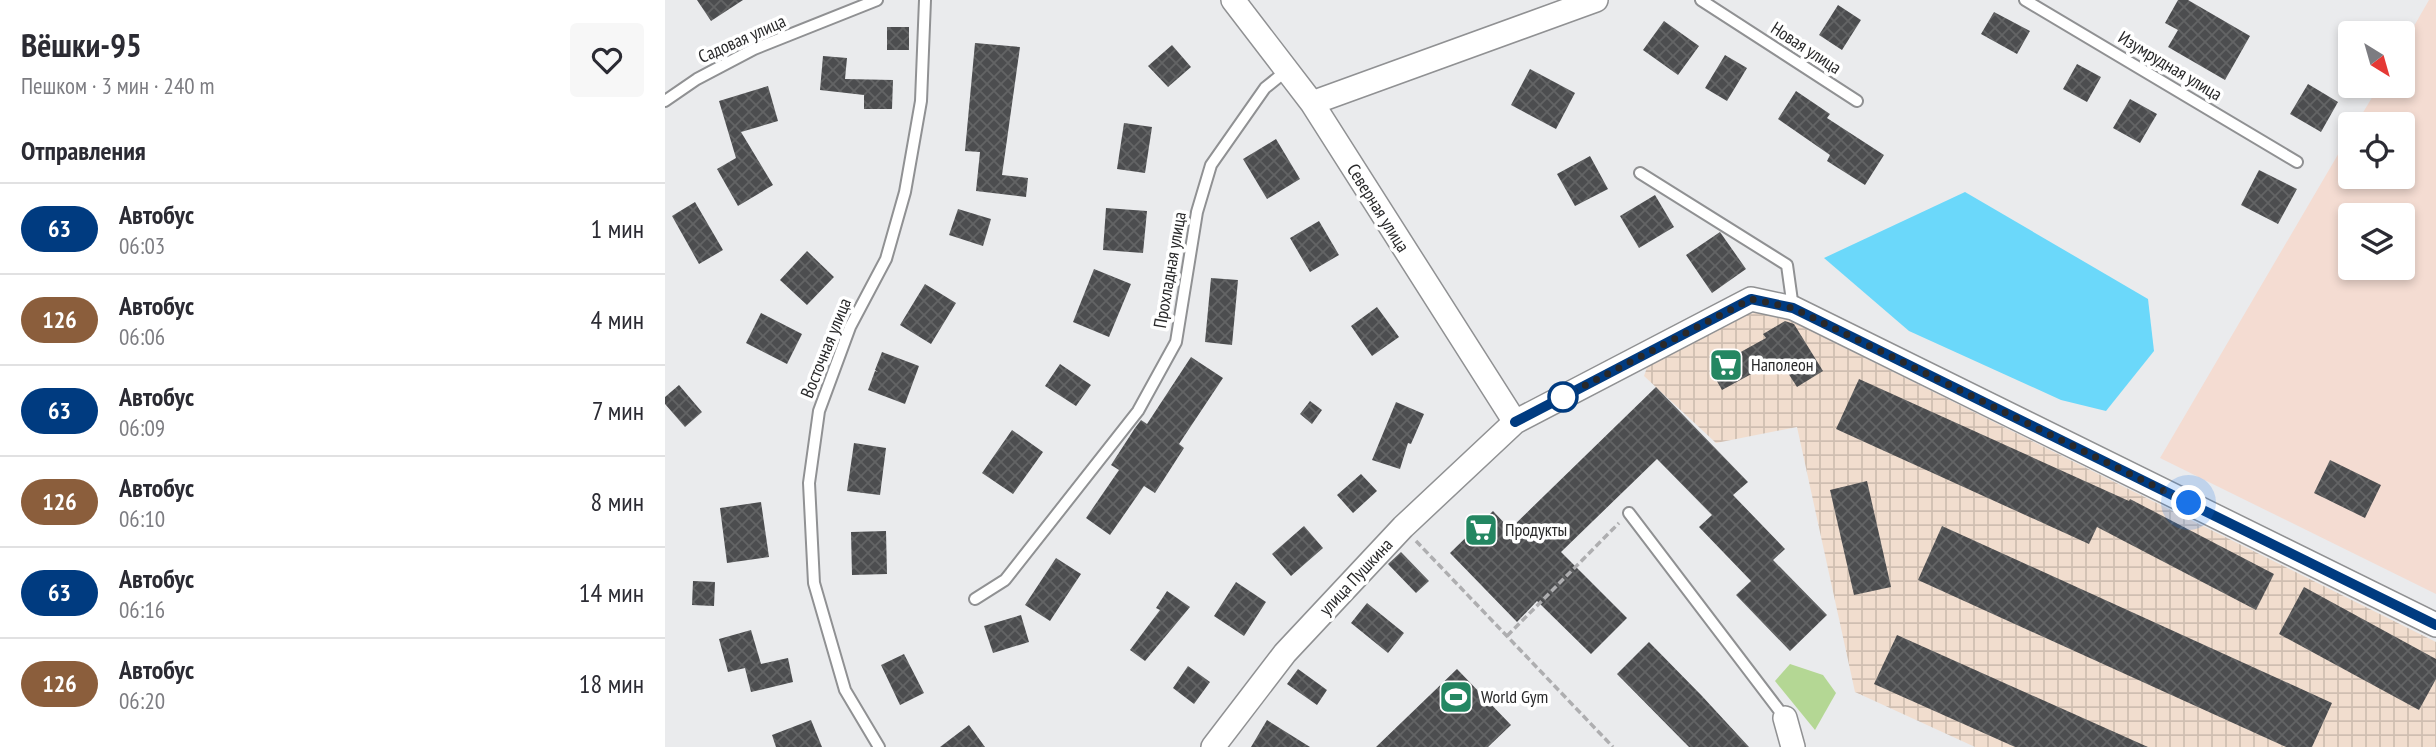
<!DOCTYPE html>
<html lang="ru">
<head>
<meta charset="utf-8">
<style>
  body { margin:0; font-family:"PT Sans Narrow",sans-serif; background:#f7f7f7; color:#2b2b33; height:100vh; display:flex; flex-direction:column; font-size:26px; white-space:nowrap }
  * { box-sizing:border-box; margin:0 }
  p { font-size:23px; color:#7c7c81 }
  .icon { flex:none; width:38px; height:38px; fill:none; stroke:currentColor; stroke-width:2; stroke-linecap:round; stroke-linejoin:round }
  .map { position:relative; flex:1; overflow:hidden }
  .side { display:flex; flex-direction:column; background:#fff; width:665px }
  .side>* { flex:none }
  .badge { padding:0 14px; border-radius:23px; font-size:24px; line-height:46px }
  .needle { width:46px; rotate:143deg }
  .controls { position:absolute; left:1673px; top:21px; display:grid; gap:14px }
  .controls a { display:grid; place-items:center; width:77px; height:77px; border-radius:7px; background:#fff; box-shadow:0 4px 10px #0003; font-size:35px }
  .you { position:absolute; width:35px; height:35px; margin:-18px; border:5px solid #fff; border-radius:50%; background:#1a73e8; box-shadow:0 0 0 10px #1a73e833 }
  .map>.badge { position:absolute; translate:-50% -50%; box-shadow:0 0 0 4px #fff }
  h2 { padding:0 21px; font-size:26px; line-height:63px }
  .round { display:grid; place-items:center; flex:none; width:74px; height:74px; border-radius:7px; background:#f7f7f7 }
  .summary { display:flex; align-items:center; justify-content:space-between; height:119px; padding:0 21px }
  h1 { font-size:33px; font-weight:800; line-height:52px }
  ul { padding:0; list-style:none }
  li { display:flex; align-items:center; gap:21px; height:91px; padding:0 21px; border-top:2px solid #e1e1e2 }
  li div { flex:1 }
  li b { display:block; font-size:26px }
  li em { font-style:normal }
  li .badge { min-width:77px; font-weight:700; text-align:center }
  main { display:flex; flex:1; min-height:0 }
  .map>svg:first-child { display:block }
  .commercial { fill:#f4dcd2; fill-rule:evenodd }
  .industrial { fill:url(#industrial-grid) }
  .park { fill:#b4d794 }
  .water { fill:#6bd8fa }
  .building { fill:url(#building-cross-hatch) }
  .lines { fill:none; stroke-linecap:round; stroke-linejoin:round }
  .service-casing { stroke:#909193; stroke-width:14 }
  .minor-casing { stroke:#909193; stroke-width:26 }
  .path { stroke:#aeaeb0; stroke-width:3.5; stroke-dasharray:7 3.5; stroke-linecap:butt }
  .service { stroke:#fff; stroke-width:10 }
  .minor { stroke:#fff; stroke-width:23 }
  .line-casing { stroke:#fff; stroke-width:16 }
  .line { stroke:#003b80; stroke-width:10 }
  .walk { stroke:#29292a; stroke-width:7; stroke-dasharray:0 12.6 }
  .stop-dot { fill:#fff; stroke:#003b80; stroke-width:3.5 }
  .labels { text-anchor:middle; stroke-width:7; stroke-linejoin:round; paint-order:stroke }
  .street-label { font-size:18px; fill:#29292a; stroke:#fff }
  .poi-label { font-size:18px; fill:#29292a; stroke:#fff; text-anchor:start }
</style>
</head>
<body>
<main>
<section class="side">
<div class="summary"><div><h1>Вёшки-95</h1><p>Пешком · 3 мин · 240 m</p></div><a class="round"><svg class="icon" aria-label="heart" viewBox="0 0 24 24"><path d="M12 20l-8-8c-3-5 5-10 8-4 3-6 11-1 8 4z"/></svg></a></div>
<h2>Отправления</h2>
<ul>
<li><span class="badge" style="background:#003b80;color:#fff">63</span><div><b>Автобус</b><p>06:03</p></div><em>1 мин</em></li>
<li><span class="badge" style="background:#8b5e3c;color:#fff">126</span><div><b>Автобус</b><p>06:06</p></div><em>4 мин</em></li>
<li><span class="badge" style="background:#003b80;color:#fff">63</span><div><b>Автобус</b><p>06:09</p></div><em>7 мин</em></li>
<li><span class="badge" style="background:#8b5e3c;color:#fff">126</span><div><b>Автобус</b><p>06:10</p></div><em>8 мин</em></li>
<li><span class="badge" style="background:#003b80;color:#fff">63</span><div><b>Автобус</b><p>06:16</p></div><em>14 мин</em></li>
<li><span class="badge" style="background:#8b5e3c;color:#fff">126</span><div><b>Автобус</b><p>06:20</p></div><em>18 мин</em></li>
</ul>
</section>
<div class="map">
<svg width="1771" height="747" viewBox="0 0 1771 747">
  <defs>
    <pattern id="industrial-grid" width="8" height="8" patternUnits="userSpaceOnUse" patternTransform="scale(1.75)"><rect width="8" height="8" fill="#f1ddce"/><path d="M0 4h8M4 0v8" fill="none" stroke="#cfbeb1"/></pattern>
    <pattern id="building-cross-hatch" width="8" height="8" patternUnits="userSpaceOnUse" patternTransform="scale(1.75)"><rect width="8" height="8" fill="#4c4d4f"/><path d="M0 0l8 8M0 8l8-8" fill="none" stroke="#636465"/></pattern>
  </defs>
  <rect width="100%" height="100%" fill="#eaebed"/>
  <path class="commercial" d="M1764,0H1771V594L1495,458L1685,134V177H1738V124H1691L1714,86H1738V45ZM1685,215H1738V268H1685Z"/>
  <path class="industrial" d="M1094,312L1126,321L1771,642V747H1310L1190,692L1132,427L1051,443L979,376L986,356L1046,321Z"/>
  <path class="park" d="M1125,664L1158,675L1171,693L1150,730L1110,681Z"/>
  <path class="water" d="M1300,192L1483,299L1489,351L1441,411L1396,400L1244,331L1159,258Z"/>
  <path class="building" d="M32,0H78L46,21Z
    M1513,0H1523L1585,36L1560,80L1503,47L1513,30L1500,23Z
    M1173,5L1196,20L1177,50L1154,35Z
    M1329,12L1365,31L1352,54L1316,34Z
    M999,21L1034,46L1013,75L978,50Z
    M222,27H244V50H222Z
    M310,43L355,47L337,175L363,178L361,197L311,191L315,152L300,151Z
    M507,45L526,67L503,87L483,66Z
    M1060,55L1082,68L1062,101L1040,88Z
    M158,56L182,58L180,79L228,80L227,109H199V95L155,90Z
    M1412,64L1436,77L1422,102L1398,89Z
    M865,69L910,93L891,129L846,105Z
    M1643,84L1673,102L1656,132L1625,114Z
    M103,86L113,121L76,132L108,185L73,206L52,169L71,158L54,101Z
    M1131,91L1165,114L1162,118L1219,155L1200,185L1162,161L1165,155L1113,119Z
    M1465,99L1492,114L1475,143L1448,128Z
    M459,123L487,127L480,173L452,169Z
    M611,139L635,179L602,199L578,159Z
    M925,156L943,189L910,206L892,174Z
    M1594,170L1632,189L1613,224L1576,205Z
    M990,195L1009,227L974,248L955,216Z
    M30,202L58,250L34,264L7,216Z
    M441,208L482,211L478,253L438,250Z
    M293,209L326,219L318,246L284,235Z
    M654,221L674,255L645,272L625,238Z
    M1055,232L1081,269L1047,293L1021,255Z
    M142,251L169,277L142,305L115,280Z
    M429,269L466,284L444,337L408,322Z
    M546,278L573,280L567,345L540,342Z
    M260,284L291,303L266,344L235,325Z
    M712,307L734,337L707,356L686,326Z
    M96,313L137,334L122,364L81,343Z
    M1120,321L1129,324L1158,371L1132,387L1114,359L1057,390L1045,369L1101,338L1098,334Z
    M217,352L254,366L240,404L203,390L210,371L213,372L210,370Z
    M526,357L558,378L514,444L519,448L490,493L479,486L445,535L421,518L454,470L446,465L470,428L476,420L482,424Z
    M395,364L426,385L411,406L380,386Z
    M1194,379L1464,501L1465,499L1609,574L1591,610L1432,527L1424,544L1171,429Z
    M14,385L37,412L20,427L0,404V397Z
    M991,387L1083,482L1068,495L1120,549L1108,560L1162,615L1125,651L1071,595L1086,581L1034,527L1047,515L992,459L896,552L962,618L926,654L872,601L852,622L785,553L828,511L845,529Z
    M645,401L657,410L647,424L635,414Z
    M731,402L759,414L746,444L743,443L735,469L707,460Z
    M347,430L378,452L348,494L317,473Z
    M189,443L221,448L215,495L182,491Z
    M1665,460L1716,485L1700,518L1649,493Z
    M696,474L712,491L688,513L672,495Z
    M1202,481L1226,587L1189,595L1165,490Z
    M96,502L104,557L62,563L55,508Z
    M639,526L658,548L626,576L607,554Z
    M1277,526L1667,703L1647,747H1621L1253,580Z
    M221,531L222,574L187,575L186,532Z
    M736,552L764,581L751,593L723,564Z
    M391,558L416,574L385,621L360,605Z
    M28,581L50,582L49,606L27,605Z
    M571,582L601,602L579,636L549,616Z
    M1639,587L1771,659V679L1754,710L1614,634Z
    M502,591L525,607L480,661L465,650L495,610L491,608Z
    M702,603L739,633L723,653L686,623Z
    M356,615L364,642L328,653L319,626Z
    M86,630L96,664L123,658L128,682L86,692L80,668L63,672L54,639Z
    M1232,635L1483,747H1350L1209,684Z
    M984,642L1037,696L1084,747H1024L952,674Z
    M239,654L259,693L235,705L216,665Z
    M523,666L545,682L529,704L508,688Z
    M633,669L662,690L652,705L622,684Z
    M792,669L846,725L823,747H711Z
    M146,720L157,747H111L107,735Z
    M602,720L645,747H586Z
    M304,725L320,747H275Z"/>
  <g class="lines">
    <defs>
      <path id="service" d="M1036,0L1192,101
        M1360,0L1632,162
        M0,101L32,79L89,49L212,0
        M975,173L1122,265L1128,308
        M964,513L1120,718
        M310,599L340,580L473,411L511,342L532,212L546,165L600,88L621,71
        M214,747L180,690L149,583L144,483L154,411L185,327L221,259L240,192L256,101L260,0"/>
      <path id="minor" d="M568,0L647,103L850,422
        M647,103L931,0
        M1120,718L1128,747
        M548,747L620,653L738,527L850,422L1086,299L1128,308L1771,625"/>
    </defs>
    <use href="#service" class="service-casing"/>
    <use href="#minor" class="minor-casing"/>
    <path class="path" d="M751,541L948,747
      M842,636L954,523"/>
    <use href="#service" class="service"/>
    <use href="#minor" class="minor"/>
  </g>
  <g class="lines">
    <defs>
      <path id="line" d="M850,422L1086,299L1128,308L1771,625"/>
    </defs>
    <use href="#line" class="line-casing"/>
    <use href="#line" class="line"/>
    <path class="walk" d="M898,397L1086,299L1128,308L1524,503"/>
  </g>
  <defs>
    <symbol id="supermarket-square" viewBox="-11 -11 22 22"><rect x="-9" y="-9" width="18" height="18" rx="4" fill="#248762" stroke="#fff"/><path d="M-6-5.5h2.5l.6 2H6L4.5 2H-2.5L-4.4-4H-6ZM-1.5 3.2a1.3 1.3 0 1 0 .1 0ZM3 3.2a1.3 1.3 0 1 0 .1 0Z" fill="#fff"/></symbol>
    <symbol id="stadium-square" viewBox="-11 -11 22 22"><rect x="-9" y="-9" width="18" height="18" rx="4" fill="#248762" stroke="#fff"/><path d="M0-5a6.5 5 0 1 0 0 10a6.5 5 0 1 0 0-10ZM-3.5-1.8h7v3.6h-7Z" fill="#fff"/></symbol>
  </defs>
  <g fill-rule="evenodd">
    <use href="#supermarket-square" x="1042" y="346" width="38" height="38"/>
    <use href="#supermarket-square" x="797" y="511" width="38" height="38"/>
    <use href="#stadium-square" x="772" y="678" width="38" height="38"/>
  </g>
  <circle class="stop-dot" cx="898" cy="397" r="14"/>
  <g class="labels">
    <g class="street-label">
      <text transform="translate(77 39) rotate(-24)" y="6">Садовая улица</text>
      <text transform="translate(1141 48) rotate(33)" y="6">Новая улица</text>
      <text transform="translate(1505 66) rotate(31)" y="6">Изумрудная улица</text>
      <text transform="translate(713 208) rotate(58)" y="6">Северная улица</text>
      <text transform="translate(505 270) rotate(-80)" y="6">Прохладная улица</text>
      <text transform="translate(161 348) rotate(-68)" y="6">Восточная улица</text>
      <text transform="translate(691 577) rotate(-47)" y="6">улица Пушкина</text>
    </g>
    <g class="poi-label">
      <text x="1086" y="371">Наполеон</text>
      <text x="840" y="536">Продукты</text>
      <text x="816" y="703">World Gym</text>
    </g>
  </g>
</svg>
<div class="controls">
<a><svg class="needle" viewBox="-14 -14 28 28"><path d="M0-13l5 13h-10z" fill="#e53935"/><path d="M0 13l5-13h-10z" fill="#7c7c81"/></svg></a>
<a><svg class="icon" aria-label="locate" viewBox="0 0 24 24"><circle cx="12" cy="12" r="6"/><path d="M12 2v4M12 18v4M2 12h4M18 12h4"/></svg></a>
<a><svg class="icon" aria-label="layers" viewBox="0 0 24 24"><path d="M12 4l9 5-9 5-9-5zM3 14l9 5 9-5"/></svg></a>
</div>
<div class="you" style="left:1524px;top:503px"></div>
</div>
</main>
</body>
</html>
